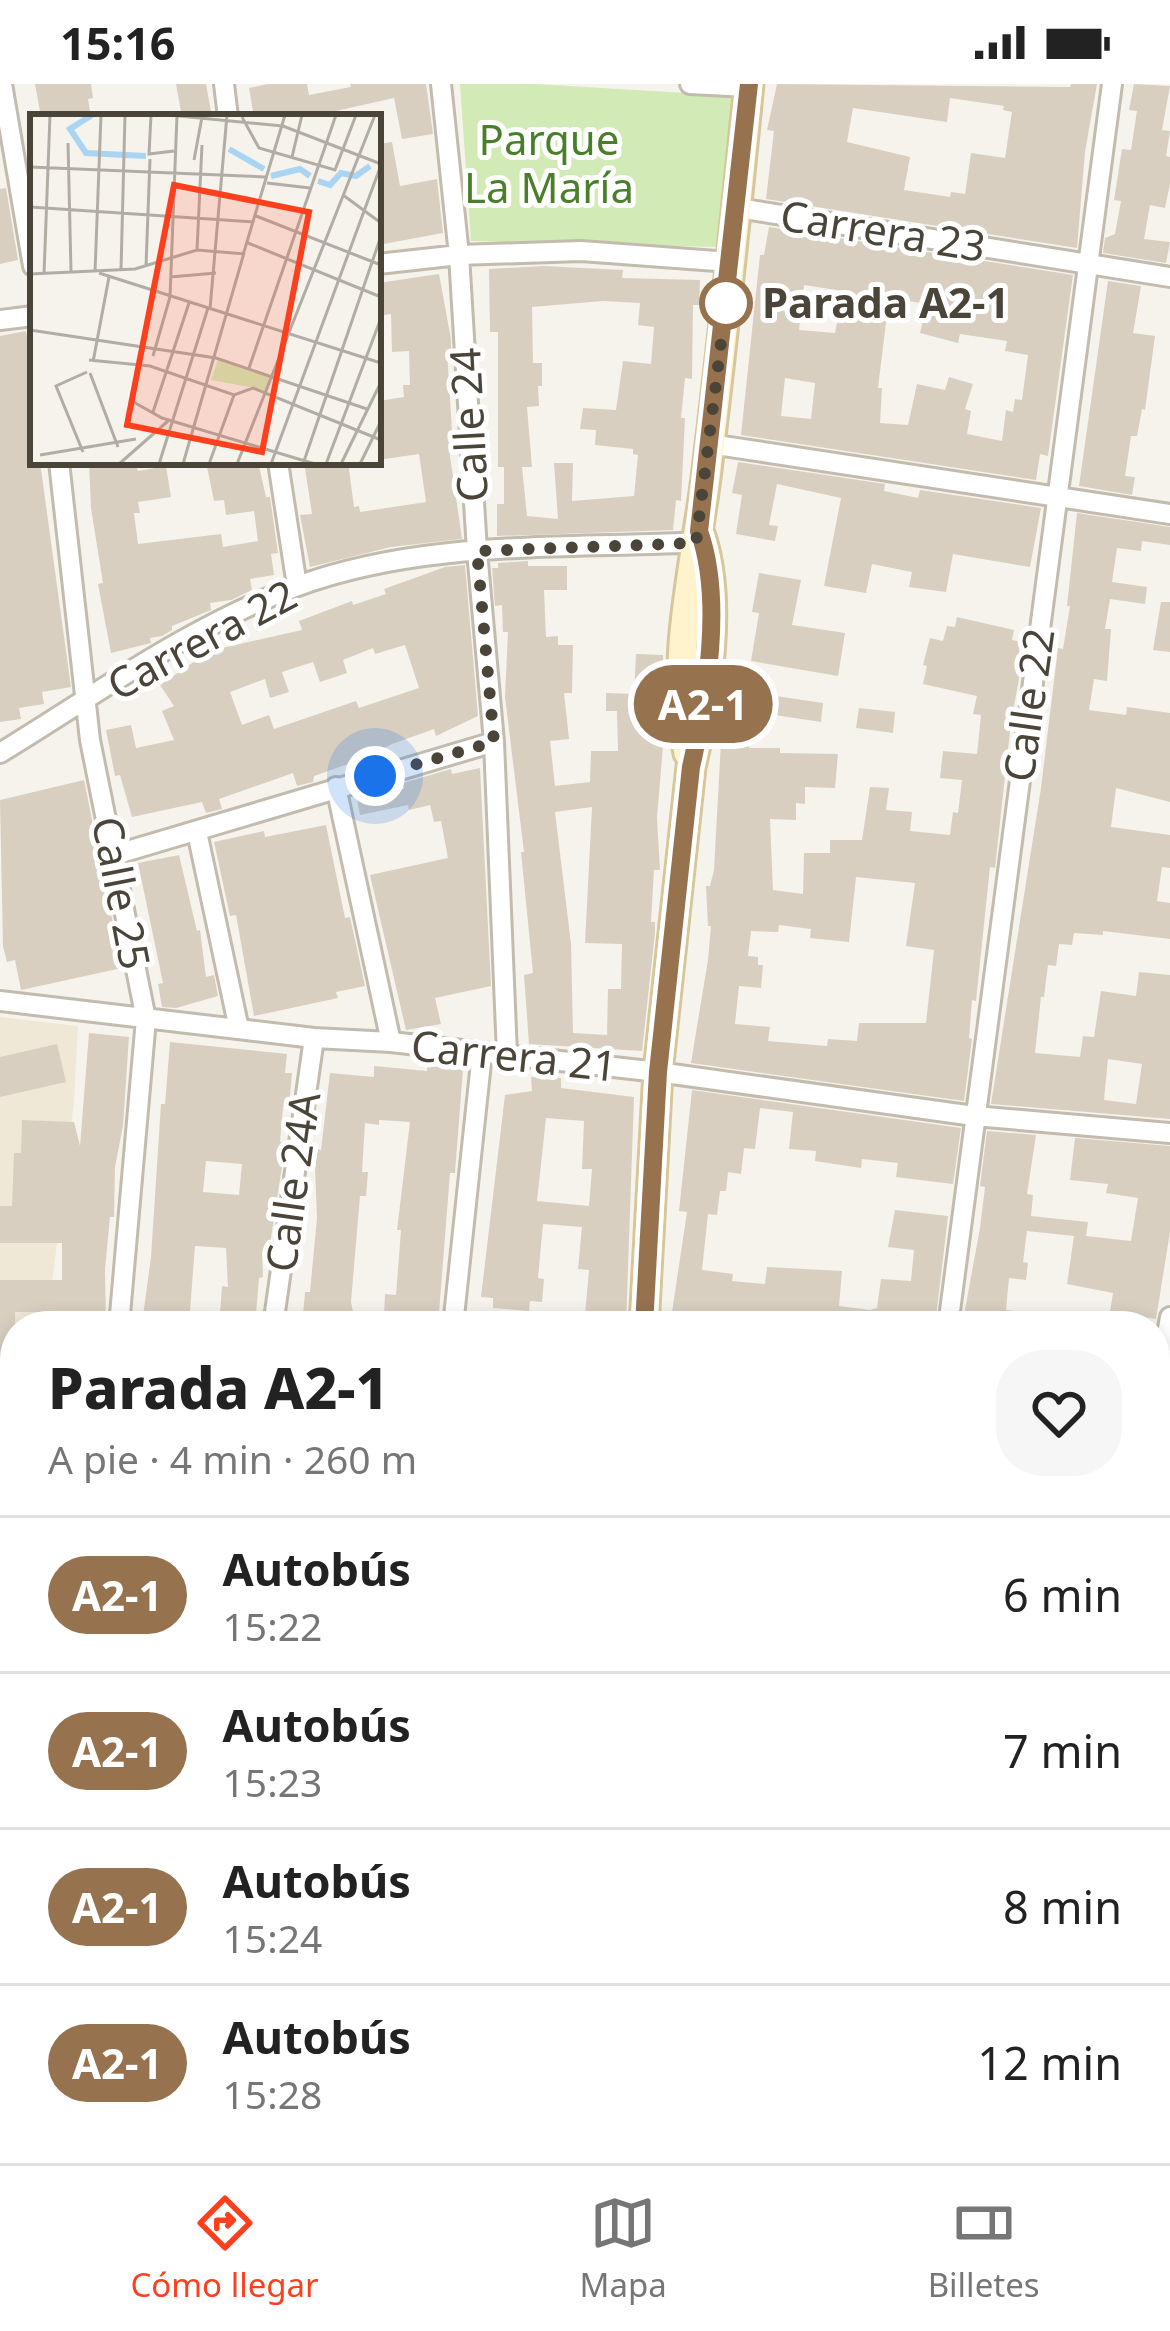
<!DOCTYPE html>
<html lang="es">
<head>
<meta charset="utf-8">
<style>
  body { margin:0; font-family:"Noto Sans",sans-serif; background:#f6f6f6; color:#222; height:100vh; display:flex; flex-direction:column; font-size:45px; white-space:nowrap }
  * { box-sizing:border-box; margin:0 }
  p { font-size:39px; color:#767676 }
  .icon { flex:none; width:66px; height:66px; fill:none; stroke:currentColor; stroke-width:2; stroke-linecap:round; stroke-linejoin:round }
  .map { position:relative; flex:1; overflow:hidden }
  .details { position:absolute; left:0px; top:1227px; width:1170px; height:852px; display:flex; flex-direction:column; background:#fff; border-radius:48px 48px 0 0; box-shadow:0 6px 18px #0003 }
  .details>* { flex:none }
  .badge { padding:0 24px; border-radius:39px; font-size:42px; line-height:78px }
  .you { position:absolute; width:60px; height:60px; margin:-30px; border:9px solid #fff; border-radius:50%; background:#1a73e8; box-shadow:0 0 0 18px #1a73e833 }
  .map>.badge { position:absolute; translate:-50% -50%; box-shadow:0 0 0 6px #fff }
  .round { display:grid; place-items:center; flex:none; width:126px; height:126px; border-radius:48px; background:#f6f6f6 }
  .headline { display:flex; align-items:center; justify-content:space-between; height:204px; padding:0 48px }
  h1 { font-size:57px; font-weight:800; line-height:90px }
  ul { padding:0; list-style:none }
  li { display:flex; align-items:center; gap:36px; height:156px; padding:0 48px; border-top:3px solid #e0e0e0 }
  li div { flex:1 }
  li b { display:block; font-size:45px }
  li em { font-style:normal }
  li .badge { min-width:132px; font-weight:700; text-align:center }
  .status { display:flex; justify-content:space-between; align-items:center; height:84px; padding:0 60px; background:#fff; direction:ltr }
  .status svg { height:33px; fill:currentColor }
  .tabs { display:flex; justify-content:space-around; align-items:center; height:168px; border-top:3px solid #e0e0e0; background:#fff; font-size:33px; color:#767676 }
  .tabs a { display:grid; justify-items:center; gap:6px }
  .tabs .current { color:#fc3f1d }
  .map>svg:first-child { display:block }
  .education { fill:#efe8d6 }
  .medical { fill:#f6e3e0 }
  .green { fill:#d2eab5 }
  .building { fill:#d8cfc1; fill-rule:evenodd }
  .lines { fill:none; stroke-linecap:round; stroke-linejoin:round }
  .street-casing { stroke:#c2bbae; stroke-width:24 }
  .secondary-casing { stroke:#d6c79b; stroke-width:33 }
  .street { stroke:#fff; stroke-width:18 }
  .secondary { stroke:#fff3cd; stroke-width:27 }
  .line-casing { stroke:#fff; stroke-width:27 }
  .line { stroke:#96724f; stroke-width:18 }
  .walk { stroke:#4b4439; stroke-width:12; stroke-dasharray:0 21.6 }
  .stop-dot { fill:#fff; stroke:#96724f; stroke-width:6 }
  .labels { text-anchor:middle; stroke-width:10; stroke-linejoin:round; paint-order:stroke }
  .park-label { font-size:42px; fill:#4a7f2a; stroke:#fff }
  .street-label { font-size:42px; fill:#4b4439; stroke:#fff }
  .stop-label { font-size:42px; font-weight:bold; fill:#4b4439; stroke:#fff; text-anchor:start }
  .inset-river { fill:none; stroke:#a9d4f2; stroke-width:6 }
  .inset-road { fill:none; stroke:#b2ada4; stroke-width:3 }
  .view { fill:#fc3f1d; fill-opacity:0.15; stroke:#fc3f1d; stroke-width:6 }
  .inset-edge { fill:none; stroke:#4b4439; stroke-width:6 }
</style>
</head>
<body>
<div class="status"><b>15:16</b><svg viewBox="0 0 49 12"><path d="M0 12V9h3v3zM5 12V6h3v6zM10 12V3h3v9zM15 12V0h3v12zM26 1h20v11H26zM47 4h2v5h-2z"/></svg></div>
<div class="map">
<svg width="1170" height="2079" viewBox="0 0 1170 2079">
  <rect width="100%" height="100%" fill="#f6f3ec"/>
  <path class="education" d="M0,933L78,942L74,1017L47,1242H15V1346H0Z"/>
  <path class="medical" d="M0,1418H15V1479H0Z"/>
  <path class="green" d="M460,0H535L736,12L719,163L471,157Z"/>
  <path class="building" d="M35,0H91L93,14L88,15L91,33H41Z
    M176,0H206L212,33H182Z
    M268,0H307L309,11L351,3L350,0H426L433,50L402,55L394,14L309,33H254L249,4Z
    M777,0L1070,3L1071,0H1097L1085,68L1077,164L766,115L774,47L767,46ZM950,14L1004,22L1003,26L1012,28L1005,74L971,69L965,110L951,108L950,113L904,106L910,73L847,58L853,24L947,38Z
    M1134,0L1170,2L1162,46L1170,47L1166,72L1170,73V100L1165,124L1150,121L1144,155L1170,158L1166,179L1103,169L1105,154L1115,150L1121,117L1114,116L1122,65L1131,66L1137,27L1129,26Z
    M392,58L400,102L437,95L443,149L378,161V60Z
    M6,104L18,176L0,180V105Z
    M769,143L1073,191L1048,372L1040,370L1036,396L741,351L760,171H764ZM804,201L843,207L835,249L799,246ZM889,214L927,220L920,249L958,259L960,250L1007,257L1005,267L1028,271L1022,316L1015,315L1013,328L1006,326L1002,357L967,350L971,327L965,325L973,300L949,293L945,306L917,300L908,341L880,339L882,304H878ZM785,294L815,299L811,335L781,332Z
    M544,182L623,186L622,194L700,196L699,221H693L692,295L685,294L681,334H685L681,417L676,416L673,446L497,452V420H504V383H498V248H490L489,185ZM603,217L640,219L638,241L654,243L651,280L623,277L616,326L583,324L580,345L596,346L595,361L633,365V370L638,371L634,412L572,417L573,379H554L558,435L527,432L522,383H532L527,323L539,322L538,302H542V279H533L532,223Z
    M439,190L451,255V266H447L453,364L449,365L462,455L391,463L310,483L300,431L312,430L304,378H348L354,423L359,422L360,428L426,418L419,370L378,376V317L404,313L403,301H410L409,267L392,268L391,230L378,232V199Z
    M1108,197L1141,202L1133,249L1155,252L1145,326L1142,325L1137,352H1131L1125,392L1135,393L1132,411L1079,402Z
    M26,247L33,290V378H40L71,603L42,608L44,620L19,624L21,635L0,638V252Z
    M89,378H134L138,387L166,382L171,413L138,418L140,429H134L138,460L221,450L223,463L258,457L254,427L226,431L224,416L214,417L206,378H258L266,413H270L278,469L271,470L274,491L250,495L252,506L231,516L210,519L211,526L172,542V546L162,552L150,554L151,559L111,569L98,500L103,499L91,424Z
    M738,378L885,400L884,407L918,414L920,406L1041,424L1030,483L953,470L946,508L909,503L912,488L872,480L866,509L824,502L841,414L777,400L769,441L778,442L775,457L736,450L742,411L732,409Z
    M1077,429L1170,443V461L1142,457L1141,467L1117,464L1112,498L1147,503L1145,520L1110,515L1105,545H1111L1107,597L1094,595L1089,626L1126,631L1127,623L1170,629V718L1116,704L1111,743L1170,751V784L1162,783L1157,817L1170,819V855L1103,847V851L1074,849L1072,861L1059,860L1056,882L1048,881L1044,913H1041L1035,969L1080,973L1083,952L1094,953L1101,907L1136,912L1139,888L1170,891V1035L991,1020L1041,704L1058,564L1063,565L1070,522H1067ZM1108,975L1142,980L1136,1020L1104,1016Z
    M528,477V482H567V506H544L546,553L558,552V561H573L572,609H564L569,655L550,657L555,702L590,698L591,667H618L617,627H606V609L634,610L636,570L663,571L665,638L657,734L660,786H654L651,838H655V849L642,967L529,960L524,891L533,889L521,768H524L505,613L508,548H503L502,521L495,522L492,484H498V479ZM592,723L585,859L622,860L621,905H608L607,951L573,949L571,860L555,728Z
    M465,481L478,632L436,652L434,645L392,660L368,673L314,692L313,698L297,702L293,689L219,715L222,725L206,729L202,718L132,733L120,691L115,692L106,646L131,641L136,664L174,656L162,627L174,622L160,601L201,573L200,569L302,546L299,537L352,517L353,521L386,510L384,505L445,483ZM405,561L419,604L359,624L356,617L274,645L269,631L242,641L230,608L265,595L270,614L289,608L282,588L313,578L320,598L347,589L343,576L373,564L375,570Z
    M759,489L801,496L792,541L845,549L838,592L751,577L759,529L752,528Z
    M1161,518H1170V568L1153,566Z
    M957,533L1014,546L1012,556L1021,558L1018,573L1023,574L1011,638L995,784L990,783L976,917L972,916L969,954L972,955L964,1017L691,979L708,876L711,842H708L706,802H710L714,786L721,658H750L749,664H780V669L838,670L835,704L805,703V720L796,719V736L770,735L773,806L803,810L804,769H830V756H862L870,703L889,704L886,726L912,728L910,747L950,751L953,728L958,729L962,696L940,694L943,667L977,670L981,631L973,630L977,612L923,600L927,582L923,581L930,554L943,557L947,542L955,543ZM856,793L915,799L906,862L934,866L926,939H859L857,957L828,955L827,962L768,957L770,943L735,940L739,902L761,904L763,881H758V873L748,872L751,847L778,848L779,841L811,845L810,854L849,858Z
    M729,585H757L756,609L823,619L821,638L723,623L725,608H729Z
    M859,624L895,628L893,649L856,644Z
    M480,684L491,902L435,914L441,940L406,946L370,791L448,774L441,737L434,738L430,721L409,726L408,721L360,731L357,715L404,705L403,699L451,685L452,690Z
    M84,696L122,884L21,906L15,876L7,878L3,862L0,716Z
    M326,741L345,834L350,833L365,902L336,908L338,914L254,932L236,831L230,832L214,758L264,747L265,753Z
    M179,771L197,847L200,846L206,893L214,891L218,912L176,924L162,923L158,900L163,899L138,779Z
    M89,949L129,953L123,1042L115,1083L114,1133H110L105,1185L106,1242H55L56,1228H15V1304H0V1196H62V1159H0V1122H12L14,1069H21L22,1036L74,1038L80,1062Z
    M170,958L287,970L285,989H292L289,1023H283L280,1058L285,1059V1064L269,1167H262L263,1193L259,1194L255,1242H148L149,1232H143L151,1173L161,1020H165ZM206,1077L242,1080L239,1111L203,1108ZM195,1162L226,1164L228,1203L222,1202L220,1230L190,1227Z
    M57,960L66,998L0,1013V973Z
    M374,982L427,987V982L463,985L455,1089H450L438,1242H302L305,1208H310L317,1134L315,1084L318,1065L321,1066L330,989L374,993ZM379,1036L410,1038L397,1146H401L396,1211L385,1210L384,1231L353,1228L351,1218L360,1112H366L368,1088H362L365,1039L379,1041Z
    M531,993L561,994V1004L634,1013L626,1242H584L589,1186L578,1185L582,1143L543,1140L538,1194L544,1195L542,1218L530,1217L529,1227L493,1224V1214L481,1213L505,1011L532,1007ZM546,1034L584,1037L582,1085H592L589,1122L537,1117Z
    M692,1006L961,1044L953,1100L896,1093L898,1079L862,1075L861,1084L815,1077L816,1067L789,1065L793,1028L760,1024L755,1065L744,1064L741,1090L728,1088L726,1107H720L717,1131L708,1130L702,1186L733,1190L732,1197L765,1200L767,1183L842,1187L839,1222L870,1226L877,1224L881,1195L911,1197L914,1166L888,1163L895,1126L948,1132L935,1242H760L728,1236V1240L691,1237L686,1231L672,1228L687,1128L679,1127Z
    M987,1047L1036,1051L1027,1110L1033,1111L1031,1132L1088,1138L1086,1152L1131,1157L1138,1114L1106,1109L1108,1100L1070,1096L1075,1054L1170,1062V1148L1156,1235L1110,1228L1113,1209L1067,1200L1074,1152L1027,1147L1023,1178L1028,1179L1026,1196L1009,1194L1006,1226L1050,1231V1242H962L980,1144L985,1103L980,1102Z
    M1162,1367L1170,1368V1414L1155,1411Z
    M1158,1448L1170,1450V1548L1164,1573L1155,1572Z
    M0,1487H15V1520H0Z
    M1155,1621L1170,1623V1736L1155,1733L1159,1700H1155Z
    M15,1795V1853L0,1851V1797Z
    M1155,1797L1170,1799L1163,1846L1155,1845Z
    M0,1889L15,1894V2064H173L161,2079H118L98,2069L95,2079H0Z
    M1155,1910L1170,1912V2037L1155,2036Z
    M1155,2063L1170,2064V2079H1044L1046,2064Z
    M302,2064H351L350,2079H291Z
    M388,2064H421L420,2079H387Z
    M482,2064H527L526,2079H480Z
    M570,2064H604L603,2079H569Z
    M635,2064H681L679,2079L634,2074Z
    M729,2064H759L757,2079H726Z
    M888,2064H978L976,2079H885Z"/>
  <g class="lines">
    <defs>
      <path id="street" d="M2,0L33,182
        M224,0L228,33
        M441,0L459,171L477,467L494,658L507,971
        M690,0L749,3
        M738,124L1170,193
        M378,180L459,171L581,167L730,178
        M0,236L33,232
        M710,360L1170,430
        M59,378L90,656L146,935L119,1242
        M278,378L297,502
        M0,669C95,611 190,542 295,503C423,455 569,465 703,458
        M336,703L391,958
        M197,748L239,945
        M114,771L494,658
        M0,917L314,954L391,958L658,988L974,1032L1170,1049
        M645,1238L679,1242
        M273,1242L314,954
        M453,1242L482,969
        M948,1242L1112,0
        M1155,1319L1170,1233
        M0,1551H15
        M1155,1585L1170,1587
        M0,1865L15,1869
        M1155,2049L1170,2051
        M253,2079L264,2064
        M363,2079L365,2064
        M540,2079L541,2064
        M774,2079L776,2064"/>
      <path id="secondary" d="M688,669C670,577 694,486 706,394C722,263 736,132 749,0
        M644,1242L658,988L691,683C707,615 724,514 699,447
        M0,1359H15
        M0,1381H15
        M1155,1429L1170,1432
        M1008,2079L1011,2064"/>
    </defs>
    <use href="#street" class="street-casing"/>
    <use href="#secondary" class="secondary-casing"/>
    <use href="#street" class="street"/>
    <use href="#secondary" class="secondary"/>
  </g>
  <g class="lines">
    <defs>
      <path id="line" d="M644,1242L658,988L691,683C707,614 723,514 699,447L749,0"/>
    </defs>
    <use href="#line" class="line-casing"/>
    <use href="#line" class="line"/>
    <path class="walk" d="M375,692L494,658L477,467L696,459L726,219"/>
  </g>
  <circle class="stop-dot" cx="726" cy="219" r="24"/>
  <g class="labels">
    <g class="park-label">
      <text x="549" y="71">Parque<tspan x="549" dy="48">La María</tspan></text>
    </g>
    <g class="street-label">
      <text transform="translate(883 147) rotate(9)" y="15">Carrera 23</text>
      <text transform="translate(469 341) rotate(-93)" y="15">Calle 24</text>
      <text transform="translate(202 556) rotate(-28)" y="15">Carrera 22</text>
      <text transform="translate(1029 621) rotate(-82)" y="15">Calle 22</text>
      <text transform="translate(121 809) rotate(79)" y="15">Calle 25</text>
      <text transform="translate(514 972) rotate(6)" y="15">Carrera 21</text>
      <text transform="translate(293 1098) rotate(-82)" y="15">Calle 24A</text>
    </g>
    <g class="stop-label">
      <text x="762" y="234">Parada A2-1</text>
    </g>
  </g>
  <g transform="translate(30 30)">
    <rect width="351" height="351" fill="#f6f3ec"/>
    <path d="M188,246L240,263L235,276L181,266Z" fill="#d2eab5"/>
    <path class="inset-river" d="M62,1L40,15L56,39L116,42M199,35L234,55M241,62L270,55L280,62M288,67L300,71L311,59L326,62L340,52"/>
    <path class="inset-road" d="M121,1L119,40L144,37M139,1L253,12L351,50M212,3L229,34L305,56L326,1M38,29L41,158M262,43L272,1M164,46L172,3M0,53L236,63M237,69L280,74M195,80L230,89M313,81L351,109M0,93L224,108M226,102L351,151M218,129L351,183M167,136L172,31M213,141L255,1M116,152L120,45M91,156L95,1M65,158L71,1M69,159L351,249M0,160L105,155L167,136L215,140M14,160L20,1M140,163L186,159M180,195L197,1M0,216L186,244L337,295M123,242L140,183L147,1M59,246L120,252L204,281L223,274L351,326M63,248L79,163M219,254L306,1M60,259L88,333M100,286L132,304L285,350M123,298L159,189M53,338L26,272L57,258M10,341L106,325M89,350L138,307M129,350L178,194M153,350L214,139M179,350L204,281M207,350L345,1M241,350L351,51M273,350L351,122M296,350L351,204M311,350L351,268M330,350L351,307"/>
    <path class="view" d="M144,71L279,98L232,338L97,311Z"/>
    <rect width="351" height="351" class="inset-edge"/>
  </g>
</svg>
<div class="you" style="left:375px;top:692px"></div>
<b class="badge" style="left:703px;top:620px;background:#96724f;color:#fff">A2-1</b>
<section class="details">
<div class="headline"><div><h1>Parada A2-1</h1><p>A pie · 4 min · 260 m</p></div><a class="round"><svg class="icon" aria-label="heart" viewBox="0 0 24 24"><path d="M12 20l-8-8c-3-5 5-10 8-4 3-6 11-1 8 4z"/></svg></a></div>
<ul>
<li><span class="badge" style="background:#96724f;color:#fff">A2-1</span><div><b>Autobús</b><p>15:22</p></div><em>6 min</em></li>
<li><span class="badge" style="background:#96724f;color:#fff">A2-1</span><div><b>Autobús</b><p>15:23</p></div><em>7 min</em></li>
<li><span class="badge" style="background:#96724f;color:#fff">A2-1</span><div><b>Autobús</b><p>15:24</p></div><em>8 min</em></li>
<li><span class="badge" style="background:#96724f;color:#fff">A2-1</span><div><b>Autobús</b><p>15:28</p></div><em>12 min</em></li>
</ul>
</section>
</div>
<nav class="tabs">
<a class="current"><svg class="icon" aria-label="directions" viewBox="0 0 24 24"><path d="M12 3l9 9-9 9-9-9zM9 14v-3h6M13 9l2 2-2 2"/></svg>Cómo llegar</a>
<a><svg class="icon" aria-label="map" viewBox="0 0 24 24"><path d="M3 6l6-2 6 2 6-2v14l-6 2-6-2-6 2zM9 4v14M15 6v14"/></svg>Mapa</a>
<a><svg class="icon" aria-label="tickets" viewBox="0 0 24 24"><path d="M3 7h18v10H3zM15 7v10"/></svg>Billetes</a>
</nav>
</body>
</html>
